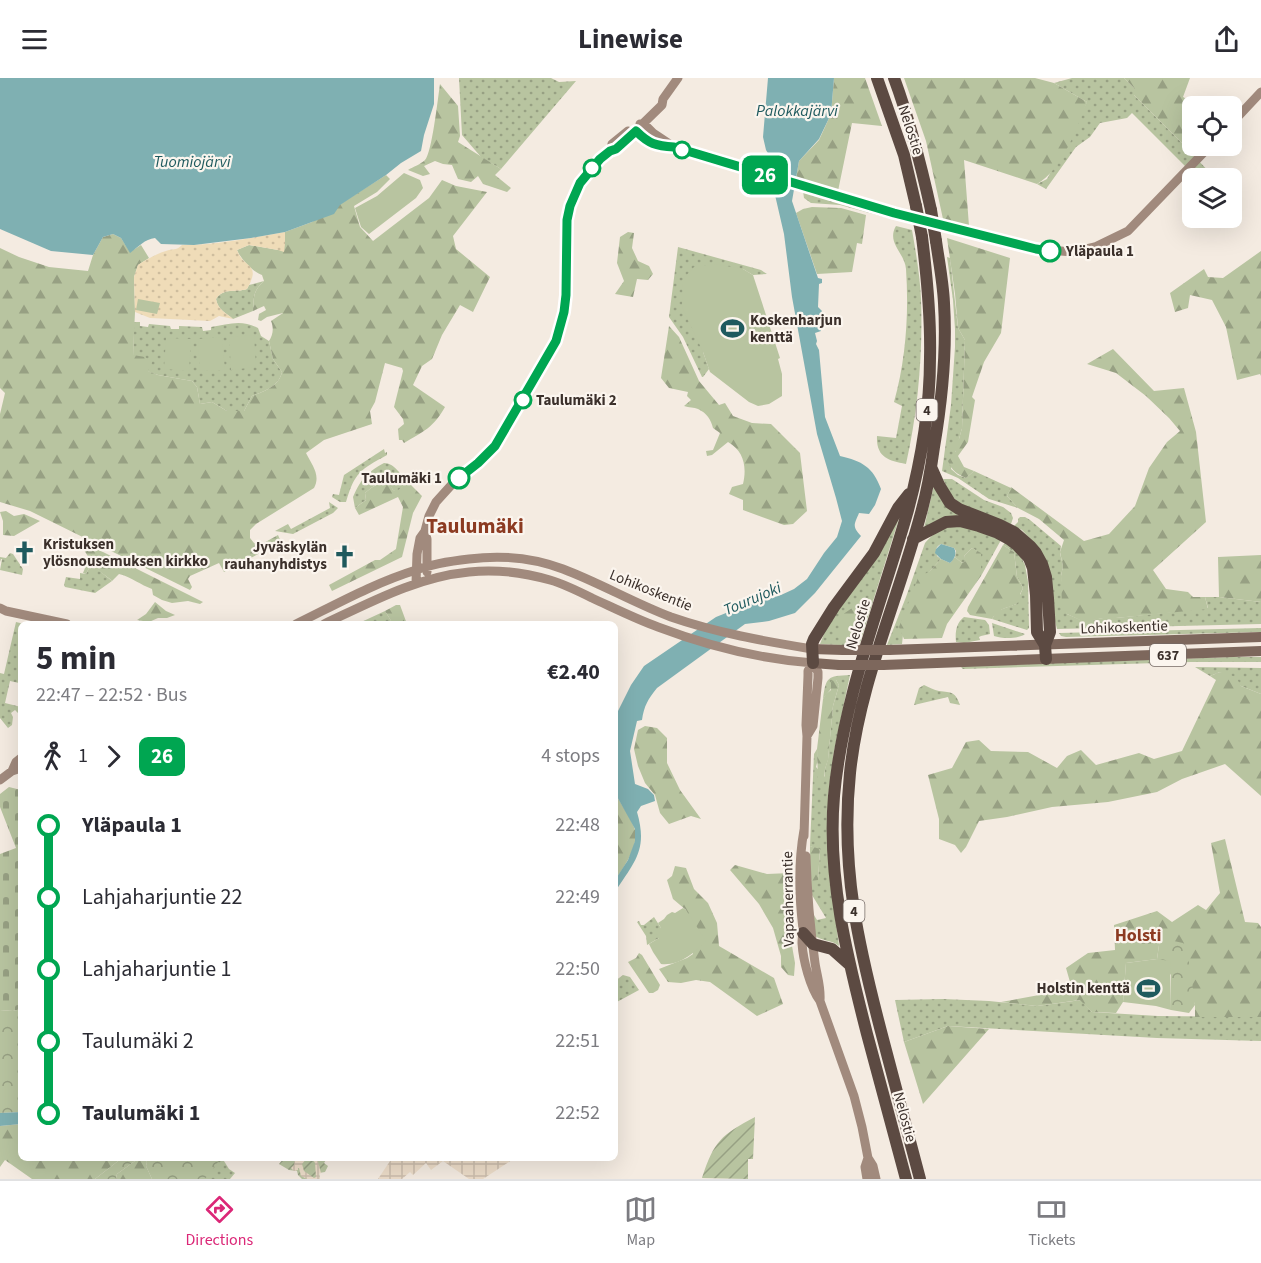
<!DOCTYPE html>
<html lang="en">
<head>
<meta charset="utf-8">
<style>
  body { margin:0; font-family:"Source Sans 3",sans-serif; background:#f7f7f7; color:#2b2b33; height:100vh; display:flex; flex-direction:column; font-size:22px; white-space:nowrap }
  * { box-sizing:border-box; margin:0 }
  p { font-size:20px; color:#7c7c81 }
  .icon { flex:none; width:33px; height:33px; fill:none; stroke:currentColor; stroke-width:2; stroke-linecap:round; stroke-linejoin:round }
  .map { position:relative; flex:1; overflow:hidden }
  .side { position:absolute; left:18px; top:543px; width:600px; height:540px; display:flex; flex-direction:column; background:#fff; border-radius:9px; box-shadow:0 6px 24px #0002 }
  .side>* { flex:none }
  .badge { padding:0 12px; border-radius:9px; font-size:21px; line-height:39px }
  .fabs { position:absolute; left:1182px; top:18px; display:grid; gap:12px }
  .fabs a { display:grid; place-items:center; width:60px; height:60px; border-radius:9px; background:#fff; box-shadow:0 6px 24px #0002; font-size:30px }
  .map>.badge { position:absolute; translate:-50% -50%; box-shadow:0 0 0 3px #fff }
  .legs { display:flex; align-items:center; gap:9px; height:66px; padding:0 18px; font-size:20px }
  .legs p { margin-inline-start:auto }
  .overview { display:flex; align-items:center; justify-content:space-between; height:102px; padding:0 18px }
  h1 { font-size:33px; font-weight:700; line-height:45px }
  ul { padding:0 18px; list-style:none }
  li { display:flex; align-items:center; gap:21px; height:72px; font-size:22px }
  li i { display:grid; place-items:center; width:9px; height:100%; margin:0 8px; background:currentColor }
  li i::after { content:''; width:15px; height:15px; margin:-8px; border:4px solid; border-radius:50%; background:#fff }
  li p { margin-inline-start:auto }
  li:first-child i { background:linear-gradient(#0000 50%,currentColor 0) }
  li:last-child i { background:linear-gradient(currentColor 50%,#0000 0) }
  header { display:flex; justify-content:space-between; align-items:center; height:78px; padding:0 18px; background:#fff; font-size:27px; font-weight:700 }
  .tab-bar { display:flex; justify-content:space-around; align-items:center; height:84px; border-top:2px solid #e1e1e2; background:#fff; font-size:16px; color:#7c7c81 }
  .tab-bar a { display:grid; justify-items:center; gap:3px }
  .tab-bar .active { color:#db2777 }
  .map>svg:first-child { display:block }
  .grass { fill:url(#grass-dots); fill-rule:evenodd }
  .forest { fill:url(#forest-firs) }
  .sand { fill:url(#sand-dots) }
  .cemetery { fill:url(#cemetery-stones) }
  .park { fill:url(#park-crowns) }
  .garden { fill:url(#garden-furrows) }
  .pitch { fill:#b8c4a0 }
  .plaza { fill:url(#plaza-grid) }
  .water { fill:#7fb0b2 }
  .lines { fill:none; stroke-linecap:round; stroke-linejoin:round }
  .secondary { stroke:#a18a7d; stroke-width:9 }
  .primary { stroke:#7d675c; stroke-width:10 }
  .highway { stroke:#5c4a42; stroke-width:12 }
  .primary-bridge { stroke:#7d675c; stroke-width:10 }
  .highway-bridge { stroke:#5c4a42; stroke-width:12 }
  .line-1-casing { stroke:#fff; stroke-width:14 }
  .line-1 { stroke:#00a651; stroke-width:9 }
  .stop-1-dot { fill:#fff; stroke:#00a651; stroke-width:3 }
  .labels { text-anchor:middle; stroke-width:4.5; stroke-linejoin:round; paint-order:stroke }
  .shield { fill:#fbf5ee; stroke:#756b66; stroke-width:1.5 }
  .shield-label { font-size:14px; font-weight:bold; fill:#3b302b }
  .street-label { font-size:15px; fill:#3b302b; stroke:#fbf5ee }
  .stop-label { font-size:15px; font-weight:bold; fill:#3b302b; stroke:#fbf5ee; text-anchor:start }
  .poi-label { font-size:15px; font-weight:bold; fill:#3b302b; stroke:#fbf5ee; text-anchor:start }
  .water-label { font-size:16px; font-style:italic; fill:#1f5a5e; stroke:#fbf5ee }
  .quarter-label { font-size:18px; font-weight:bold; fill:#8c3b22; stroke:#fbf5ee }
  .district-label { font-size:21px; font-weight:bold; fill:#8c3b22; stroke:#fbf5ee }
</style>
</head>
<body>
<header><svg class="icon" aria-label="menu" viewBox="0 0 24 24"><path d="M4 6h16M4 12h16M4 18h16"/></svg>Linewise<svg class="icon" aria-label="share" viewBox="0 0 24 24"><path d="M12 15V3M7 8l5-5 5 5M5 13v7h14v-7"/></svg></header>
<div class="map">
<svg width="1261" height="1101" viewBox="0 0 1261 1101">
  <defs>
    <pattern id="grass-dots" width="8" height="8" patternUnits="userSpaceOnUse" patternTransform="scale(1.5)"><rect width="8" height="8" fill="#b8c4a0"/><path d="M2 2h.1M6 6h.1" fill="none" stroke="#97a083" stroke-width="1.8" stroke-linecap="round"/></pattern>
    <pattern id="forest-firs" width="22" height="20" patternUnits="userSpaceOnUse" patternTransform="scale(1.5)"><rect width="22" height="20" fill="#b8c4a0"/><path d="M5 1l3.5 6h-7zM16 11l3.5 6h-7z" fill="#97a083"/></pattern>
    <pattern id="sand-dots" width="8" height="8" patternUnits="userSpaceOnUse" patternTransform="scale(1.5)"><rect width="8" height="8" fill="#efdcb8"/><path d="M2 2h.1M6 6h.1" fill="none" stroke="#cebd9e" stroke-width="1.8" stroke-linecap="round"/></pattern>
    <pattern id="cemetery-stones" width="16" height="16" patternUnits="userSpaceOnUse" patternTransform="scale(1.5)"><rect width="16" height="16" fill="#b8c4a0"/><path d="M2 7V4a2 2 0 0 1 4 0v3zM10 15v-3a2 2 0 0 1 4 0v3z" fill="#97a083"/></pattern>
    <pattern id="park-crowns" width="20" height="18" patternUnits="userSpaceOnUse" patternTransform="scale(1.5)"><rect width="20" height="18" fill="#b8c4a0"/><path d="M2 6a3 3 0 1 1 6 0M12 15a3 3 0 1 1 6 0" fill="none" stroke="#97a083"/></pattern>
    <pattern id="garden-furrows" width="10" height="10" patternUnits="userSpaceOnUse" patternTransform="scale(1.5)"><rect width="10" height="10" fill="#b8c4a0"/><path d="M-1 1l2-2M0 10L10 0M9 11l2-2" fill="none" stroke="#97a083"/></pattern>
    <pattern id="plaza-grid" width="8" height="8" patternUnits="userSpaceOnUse" patternTransform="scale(1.5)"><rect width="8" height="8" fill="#ecdcc8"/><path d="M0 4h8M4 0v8" fill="none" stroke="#cbbdac"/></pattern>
  </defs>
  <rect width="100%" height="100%" fill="#f4ebe1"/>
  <path class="grass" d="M459,0H551L559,4L576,3L501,91L481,79L462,57Z
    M1072,0H1124L1134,10V17L1185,68L1198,70L1194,78L1215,100H1209L1207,98L1205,100H1197L1132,35L1127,40L1100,45L1090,59L1076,69L1046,111L1037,106L1047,101L1087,24L1054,5Z
    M803,113L884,135L888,138V140L840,127L811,125L804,120Z
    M896,148L912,152C916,175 920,198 921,221C923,276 918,333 906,386C888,383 876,379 877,358L896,360L902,328L894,324C906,281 909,235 906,191C905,175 886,165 896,148Z
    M678,169L761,192L767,196L753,197L743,191L703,274L709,291L703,299H702L683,259L669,239Z
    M947,179L950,180L958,250L965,262L962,350L951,391L958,397L966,400L974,393L1011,410L1007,418L1018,430L989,421L958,400L942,393L951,327L955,269V251L953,222Z
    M264,203C253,213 254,218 253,233L233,241C225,234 218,232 216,221C224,209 235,215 247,211L249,207Z
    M134,244H140V248L148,249L149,246L170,248L171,251H179V248L202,249L203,253L211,252V249C228,246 242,241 258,250L261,258L269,263L273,281L282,294C279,308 265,313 252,318L244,333H227L212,324L200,326L197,309L192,303L158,297L147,293L133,278Z
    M384,371L385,375L387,374V377C360,392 355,394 346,424H340L332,419L333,416L339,417L344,397Z
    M384,385C395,385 400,397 408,404L397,414L393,412L386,401L371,410L365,415L366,422L355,430L353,419C361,401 366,395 384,385Z
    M943,401H952L984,422L1003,429L1011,435L1013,440L1011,446L962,427L951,418Z
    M934,407L972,440L924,450Z
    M329,424L338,430L333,435L293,456L275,453L288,446L291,451L330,430Z
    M901,434L859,568L820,566L826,551ZM863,528L852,553L839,559V540L855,529Z
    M1020,439H1025L1030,442L1061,468L1060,475L1063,488L1061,498L1067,536L1083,543L1103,540H1116L1208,530L1205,519H1219L1261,524V546L1057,551L1036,467L1022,452L1014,448L1018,444V441Z
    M956,448L975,451L1001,462L981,498L980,475L972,470L964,478L967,483L962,485L955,479L956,473L954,470L941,466C935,469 936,472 937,478L941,481L922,502L904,548L902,566L887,567L906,519L925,465C934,454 943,450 956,448Z
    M1006,464L1020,477L1025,487L1028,504L1029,550L1027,552L992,541L997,533L1016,526L1023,510L1017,499L1014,474L1003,467Z
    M10,475L13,476L23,491L22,497L0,492L2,481H1L0,484V479L6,480Z
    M91,486L112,503L95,515L65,509L64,507L66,499L80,501V495L86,496Z
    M385,533L393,546H378L376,544L371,546H357Z
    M964,539L985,542L989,547L990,556L981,558L979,559L980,562L964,565L956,564C955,555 956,545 964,539Z
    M16,544L24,546H21V593L19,605L10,603L5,625L21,629V638L15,632L11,635L13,639L12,647L8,650L0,640V595L4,596Z
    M992,545L1025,556C1019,561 1002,561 994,558Z
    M1261,550V554L1066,559L1061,558L1059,555Z
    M1233,579H1261V584H1191L963,591L960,588Z
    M1195,589L1261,590V616L1241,608L1220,594L1210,598Z
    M850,597L834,673L828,719L829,792L839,868C832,862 822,863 815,858L812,834L817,842L826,840L812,817L810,803L818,801L820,772L810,768L814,676L817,671L818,681L816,689L825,699V691L828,681L833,628L839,607L836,602C832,611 828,614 823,621C826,599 827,598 850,597Z
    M924,607C929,609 934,612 939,613C952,615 955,613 960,627L950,625L948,619L914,627L919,610Z
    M654,839L661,850L659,860L647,867L646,858L637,844L639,843L641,847H644Z
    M623,897L630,899L639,912L615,925V903Z
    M943,921L989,923L1037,928L1081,922L1092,934L1158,938L1261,939V963L1157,960L948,948L904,964L895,922Z
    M155,1080H226L224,1083L229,1091L235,1095L230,1101H192Z"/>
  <path class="forest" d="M834,0H865L882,48L852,45L838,113L796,100L799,83L819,62L831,36Z
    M904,0H1035L1054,5L1087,24C1077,50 1062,92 1037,106L964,82L969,148L943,141L926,63Z
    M1124,0H1190L1183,19L1200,28H1192V68H1201L1198,70L1185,68L1134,17V10Z
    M440,6L458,28L460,58L458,64L501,91L495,97L511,110L507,114L483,106L478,98L471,104L458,101L452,87L443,86L435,83L424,88L430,96L423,98L408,92C413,89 421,86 425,82C432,75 438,19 440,6Z
    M386,97L390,101L377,114L354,128L360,149L373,163L429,120L442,102L456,108L487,114L453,158L456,171L490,199L473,234L460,227L442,257L432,281L422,288L413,307L445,329C434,349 423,354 404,365L402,362H399L398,351L404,346L403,341L394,329L403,293L402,290L385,285L375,324L370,333L372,346L324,362L306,375C312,387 321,397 314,410L256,446L250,452V460L254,465L260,467L278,457L281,464L224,494L219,485L190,498L188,501L192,509L190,512L30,433L0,424V336L5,315L0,310V170L19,179L49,189L88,193L93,177L103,159L113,156L121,160L130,174L141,167L149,180L138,187L134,199L135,234L133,277L145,279L152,284L148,293L158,297L192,303L197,309L200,326L212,324L227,333H244L252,318C265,313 279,308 282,294L273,281L269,263C273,257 274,250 271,243L283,235L267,239L261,243L258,242L259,236L266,232L264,228L253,233C254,218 253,213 264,203L262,197C254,195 240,180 237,172L249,167L278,172L285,166V154L312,144Z
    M812,129L841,130L866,137L862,166L857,165L852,194L817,196L796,135L803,131Z
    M628,154L634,155L632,170L638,183L649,188L653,196L648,202L637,201L633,219L615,216L624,203L617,185L620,159Z
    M947,160L1010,180L1001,255L984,284L972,319L975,322L968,364L958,378L964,389L974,393L966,400C957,396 952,393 948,383L956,373L953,367L959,361L962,350L965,262L958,250L955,216Z
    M1261,173V298L1260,296L1237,302L1226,249L1212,222L1190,217L1188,230L1175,234L1170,215L1204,191L1208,199L1223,200Z
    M669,248L679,259L699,303L719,327L725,325L733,338L752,345L771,346L800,375L807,433L793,446L784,447L743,432V422L729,416L732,409L743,406C747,389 744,373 728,364L712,377L707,378L706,373L713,372L720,355L713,350C711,342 707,335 698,331C694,329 689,330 684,328L691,322L687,318L688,314L669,310L661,300Z
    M1113,271L1154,313L1184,310L1196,354L1206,444L1153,492L1166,511L1188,514L1193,519H1205L1208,531L1116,540H1103L1084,544L1067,536L1062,528L1061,498L1063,488L1060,474L1064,462L1039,441L1018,430L1007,418L1011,409L1084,463L1109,456L1135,428L1149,390L1167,364L1180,353L1169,340L1146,318L1116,295L1087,286Z
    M387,401L393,412L397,413L408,404L422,418L413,435L402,479L332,513L329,507L375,482H380L396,471L403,429L398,419L359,437L355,430L366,422L365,415L371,410Z
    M6,433L14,438L24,436L40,443L14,458L3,457V443L0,434Z
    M1003,467L1014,474L1017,499L1023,510L1020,516V523C1009,532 1001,527 992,541L970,537L967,533L968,529Z
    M91,468L203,524L200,526L188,523L172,525L162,522L153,517L152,511C141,507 131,499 119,496L112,503C105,496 97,493 91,486L86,496L83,495L89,480L84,472Z
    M972,470L981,475V498L947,546L942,560L904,561L899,549L918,500L930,493L941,481L950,485L955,479L962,485L966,483L964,478Z
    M1261,477V524L1219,519L1218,479Z
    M155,524L166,533L175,537L167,540H158L149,544L137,542L146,536Z
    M396,527H400L407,546H393L385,533Z
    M855,528H863C858,541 854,551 844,561L839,559V539Z
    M1220,594L1236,599L1241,608L1261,616V718L1225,686L1182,701L1157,714L1108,724L1052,729L1007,739L979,743L966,769L961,775L955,767L939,761V741L928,697L952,690L966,664L979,662L991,673L1028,674L1057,690L1067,678L1081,672L1096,687L1139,675L1154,681L1182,673L1216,602L1210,598Z
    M836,602L839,607L833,628L828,682L825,691L824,705L818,704L817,671L823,621L826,616L831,612V603Z
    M645,648L657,650L667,660V685L680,712L701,741L691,738L669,746L660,735L655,717L645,705L638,688L634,671L638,652Z
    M615,715C621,726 629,737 634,749C641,765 624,789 615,802Z
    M1225,761L1245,844L1258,845L1261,849V939H1195V926L1160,860L1157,881L1126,885L1123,924L1116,935L1092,934L1080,922L1037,928L1001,924L1072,911L1066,890L1088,875L1115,872L1114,847L1157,833L1172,844L1198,827L1206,832L1220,815L1211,765Z
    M810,768L820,771L818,802L810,803Z
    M735,787L767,796L790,795L784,822L795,885L794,898L788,897L781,889V878L773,850L759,826L730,792Z
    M675,788L686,790L694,811L708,825L717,845L719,868L774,900L783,926L757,938L710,904L696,902L681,905L668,904L659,891L687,880L693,876L686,832L673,821L667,802L672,798Z
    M639,875L642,877L660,907L658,912L653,915H649L628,884L636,880Z
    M948,948L989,951L923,1026L904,964Z
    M21,1046V1080H122L95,1101H32L5,1082L0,1089V1048Z
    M139,1080H145L147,1084L146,1088L152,1101H117L116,1100L117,1096Z"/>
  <path class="sand" d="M285,154V166L284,174L278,172L249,167L237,172C244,192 262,184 247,211C235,215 224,209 216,221C218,232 225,234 233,241L219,238L210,243L150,240L135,234L134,199L138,187C147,181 158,175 169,172C175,171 177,172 182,167C216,167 251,160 285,154Z"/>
  <path class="cemetery" d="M9,709L21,712V931L13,933L0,932V776L16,770L0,729V716Z"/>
  <path class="park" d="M1160,860L1183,865L1190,888L1195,927L1189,935L1171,932V897L1157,881Z
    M21,931V1034L0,1035V932L13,933Z
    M122,1080H139L117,1096L116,1100L117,1101H95Z
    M145,1080H221L205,1101H152L146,1088L147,1084Z"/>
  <path class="garden" d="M755,1039L753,1081H748V1101L702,1100C714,1063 721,1057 755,1039Z
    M284,1080H327L324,1085L328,1088L325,1094L319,1095L320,1101H302L298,1097L297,1093L289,1092L279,1086Z"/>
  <path class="pitch" d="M404,95L420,102L423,110L416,120L369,156L361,149L355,130L377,118Z
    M715,186L743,191L753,197L780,280L778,281L782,296V318L769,326L758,328L749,324L710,294L703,274L682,229L683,201L694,189Z
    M138,221L160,225L157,236L136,232Z
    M254,257L256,289L231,292L229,259Z
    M222,259L225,292L200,293L198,261Z
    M166,260L191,261L189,293L164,291Z
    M683,830L686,832L706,863C694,875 680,888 661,886L653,874L649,866L659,860L655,853L661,850L658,845L664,841L667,837L672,834L675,835Z
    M1157,881L1170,883L1171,932L1156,928L1123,924L1126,885Z"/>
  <path class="plaza" d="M295,1080H307L302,1086L304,1093L314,1100L316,1099L315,1085L312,1080H317L321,1095L319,1096L320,1101H307L301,1098L299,1090H298V1092L294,1093L291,1090L294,1087Z
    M392,1080H515L483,1101H469L443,1083L431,1092L426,1085L413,1097L410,1094L402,1101H378Z"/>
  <path class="water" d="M0,0H434V26L424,57L421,73L401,85L386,97L340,127L334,136L312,144L285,154L251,160L194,167L161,166L155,160C145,161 138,169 130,175L121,160L113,156L103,159L93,177L51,173L0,151Z
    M768,0H834L831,36L819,61L799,83L792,123L818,200L822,201V205L819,206L818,229L822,233L820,236L822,239L818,241L821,253L815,255L817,263L816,266L819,272L825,339L840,378C862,383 873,389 881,411L875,427L869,436L859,435C854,447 852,448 861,458L815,515L795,535L769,543L745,546L657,610C648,621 644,628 642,642L637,643L630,673L635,706L648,711L654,717L655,723L641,728L637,734C648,772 635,783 615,814V802L628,782L635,763V751L615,715V639L631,607L644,588L716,539L741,529L781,517L794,511L807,501L824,475L837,459L842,443L836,420L817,356L792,219L784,156L775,117L776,88L766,72L763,59Z
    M941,466L954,470C957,475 955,481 950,485L941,481L935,475L936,471Z
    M21,1034V1046L0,1048V1035Z"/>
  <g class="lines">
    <path class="secondary" d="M1232,45L1261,14
      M640,46H644L653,55L674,69
      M637,53C649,66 656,68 674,69L894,135L1036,171L1073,174L1095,169L1128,153L1210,68
      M610,73L612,66L628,53
      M425,453L427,461V494
      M416,505L417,476L420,460L425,453L429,438L436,424L455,403L478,385L495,368L556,263L564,234L566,217L567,142L570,128L580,105L587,95L600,81L610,73L616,71L620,68L662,27L663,21L678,0
      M0,530L6,533L67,546
      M296,546C335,527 374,505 416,492C432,486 451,483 469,481C500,477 534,480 563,491C600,505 634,525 671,539C717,555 764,563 812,571
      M324,546C371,524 417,499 469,494C495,491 525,495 550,502C564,506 578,513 592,520C614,530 636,541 658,549C708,568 760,581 813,585
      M807,658L813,648L818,600V594L813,585
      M12,693L16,684L21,680
      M0,702L12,693L21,690
      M804,752C798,785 799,818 803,851C803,856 802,860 802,865C803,882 810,909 820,923L854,1018L862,1049L868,1080L873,1088L876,1101
      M804,758L807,658L806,647L808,598V593L813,585
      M806,778C807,814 810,849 815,885C817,898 821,909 820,922
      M867,1101L865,1089L868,1080"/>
    <path class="primary" d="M812,571L843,572
      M889,572L1261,559
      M813,585L839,587
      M883,587L1261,573"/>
    <path class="highway" d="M877,0L904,77L916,128
      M894,0C910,43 921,87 931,132
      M931,389L939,407L950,425L959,431L1000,447L1014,454L1030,468L1036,475L1042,486L1046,499L1048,520L1050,554L1045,567L1046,581
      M913,461L946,444L960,443L979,448L996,454L1009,461L1017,467L1029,480L1033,490L1036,517L1037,554L1045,567
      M813,585L812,566L814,561L834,529L874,475L898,430L909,416
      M803,855L813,866L832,871L850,887
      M906,1101C893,1053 880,1004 867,956C847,878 827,799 834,718C843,619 881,527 908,432C921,383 930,331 930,280C931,239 927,199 922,159
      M920,1101C908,1054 895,1008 883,961C859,870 840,791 850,695C859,606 898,522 921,435C927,414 931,391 934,369C942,322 947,273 944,225C943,204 939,184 936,163"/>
    <path class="primary-bridge" d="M843,572H889
      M839,587H883"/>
    <path class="highway-bridge" d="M916,128L922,159
      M931,132L936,163"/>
  </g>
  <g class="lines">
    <defs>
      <path id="line-1" d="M459,400L478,385L495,368L556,263L564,234L566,217L567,142L570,128L580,105L600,81L610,73L616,71L636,53C649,66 656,68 674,69L894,135L1036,171L1050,173"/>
    </defs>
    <use href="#line-1" class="line-1-casing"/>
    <use href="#line-1" class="line-1"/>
  </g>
  <defs>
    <symbol id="stadium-bare" viewBox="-9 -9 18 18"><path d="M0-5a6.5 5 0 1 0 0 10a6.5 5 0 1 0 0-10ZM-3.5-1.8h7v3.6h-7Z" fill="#1f5a5e" stroke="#fbf5ee" stroke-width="2.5" paint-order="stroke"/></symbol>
    <symbol id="church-bare" viewBox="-9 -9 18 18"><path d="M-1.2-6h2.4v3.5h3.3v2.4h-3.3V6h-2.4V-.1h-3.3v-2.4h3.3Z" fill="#1f5a5e" stroke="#fbf5ee" stroke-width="2.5" paint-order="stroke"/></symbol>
  </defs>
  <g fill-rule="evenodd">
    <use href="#stadium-bare" x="716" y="234" width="33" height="33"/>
    <use href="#church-bare" x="8" y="458" width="33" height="33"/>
    <use href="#church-bare" x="328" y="462" width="33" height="33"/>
    <use href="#stadium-bare" x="1132" y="894" width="33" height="33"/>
  </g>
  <g class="stop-1-dot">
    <circle cx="682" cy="72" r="8"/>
    <circle cx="592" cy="90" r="8"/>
    <circle cx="1050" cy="173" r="10"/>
    <circle cx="523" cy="322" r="8"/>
    <circle cx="459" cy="400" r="10"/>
  </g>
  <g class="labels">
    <g class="shield">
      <rect x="916.5" y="321" width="21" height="22" rx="4.5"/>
      <rect x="1150" y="566" width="36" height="22" rx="4.5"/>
      <rect x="843.5" y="822" width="21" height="22" rx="4.5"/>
    </g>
    <g class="shield-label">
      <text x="927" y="337">4</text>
      <text x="1168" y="582">637</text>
      <text x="854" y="838">4</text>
    </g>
    <g class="street-label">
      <text transform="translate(911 52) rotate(72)" y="5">Nelostie</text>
      <text transform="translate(651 512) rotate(22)" y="5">Lohikoskentie</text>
      <text transform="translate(858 546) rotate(-73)" y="5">Nelostie</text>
      <text transform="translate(1124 549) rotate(-2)" y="5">Lohikoskentie</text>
      <text transform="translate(788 821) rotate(-91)" y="5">Vapaaherrantie</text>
      <text transform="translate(905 1039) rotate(75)" y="5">Nelostie</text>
    </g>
    <g class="stop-label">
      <text x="1066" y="178">Yläpaula 1</text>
      <text x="536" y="327">Taulumäki 2</text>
      <text x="442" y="405" text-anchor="end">Taulumäki 1</text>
    </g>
    <g class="poi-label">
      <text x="750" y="247">Koskenharjun<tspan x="750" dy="17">kenttä</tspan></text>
      <text x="43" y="471">Kristuksen<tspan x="43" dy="17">ylösnousemuksen kirkko</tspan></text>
      <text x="327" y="474" text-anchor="end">Jyväskylän<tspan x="327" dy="17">rauhanyhdistys</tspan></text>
      <text x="1130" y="915" text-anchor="end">Holstin kenttä</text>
    </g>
    <g class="water-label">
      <text x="797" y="38">Palokkajärvi</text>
      <text x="192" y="89">Tuomiojärvi</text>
      <text transform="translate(752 520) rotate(-23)" y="6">Tourujoki</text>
    </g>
    <g class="quarter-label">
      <text x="1138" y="863">Holsti</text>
    </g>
    <g class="district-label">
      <text x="475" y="455">Taulumäki</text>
    </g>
  </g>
</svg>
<div class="fabs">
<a><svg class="icon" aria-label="locate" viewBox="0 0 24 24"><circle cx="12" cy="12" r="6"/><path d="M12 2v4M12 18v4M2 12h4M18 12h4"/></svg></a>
<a><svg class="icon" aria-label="layers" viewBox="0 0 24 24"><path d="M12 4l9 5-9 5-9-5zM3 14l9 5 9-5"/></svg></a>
</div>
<b class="badge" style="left:765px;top:97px;background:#00a651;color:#fff">26</b>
<section class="side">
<div class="overview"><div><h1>5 min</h1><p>22:47 – 22:52 · Bus</p></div><b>€2.40</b></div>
<div class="legs"><svg class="icon" aria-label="walk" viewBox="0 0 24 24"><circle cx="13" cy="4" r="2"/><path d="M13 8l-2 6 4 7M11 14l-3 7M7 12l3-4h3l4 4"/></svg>1<svg class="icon" aria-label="forward" viewBox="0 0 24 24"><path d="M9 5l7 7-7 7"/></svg><b class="badge" style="background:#00a651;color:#fff">26</b><p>4 stops</p></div>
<ul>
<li><i style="color:#00a651"></i><b>Yläpaula 1</b><p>22:48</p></li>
<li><i style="color:#00a651"></i><span>Lahjaharjuntie 22</span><p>22:49</p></li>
<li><i style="color:#00a651"></i><span>Lahjaharjuntie 1</span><p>22:50</p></li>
<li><i style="color:#00a651"></i><span>Taulumäki 2</span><p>22:51</p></li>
<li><i style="color:#00a651"></i><b>Taulumäki 1</b><p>22:52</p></li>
</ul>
</section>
</div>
<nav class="tab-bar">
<a class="active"><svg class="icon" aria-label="directions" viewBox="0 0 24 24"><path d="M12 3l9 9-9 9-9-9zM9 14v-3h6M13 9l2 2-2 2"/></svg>Directions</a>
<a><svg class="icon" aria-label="map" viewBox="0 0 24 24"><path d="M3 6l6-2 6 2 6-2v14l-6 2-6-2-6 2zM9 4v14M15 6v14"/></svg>Map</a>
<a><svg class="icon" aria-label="tickets" viewBox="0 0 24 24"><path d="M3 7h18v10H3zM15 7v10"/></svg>Tickets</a>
</nav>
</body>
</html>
